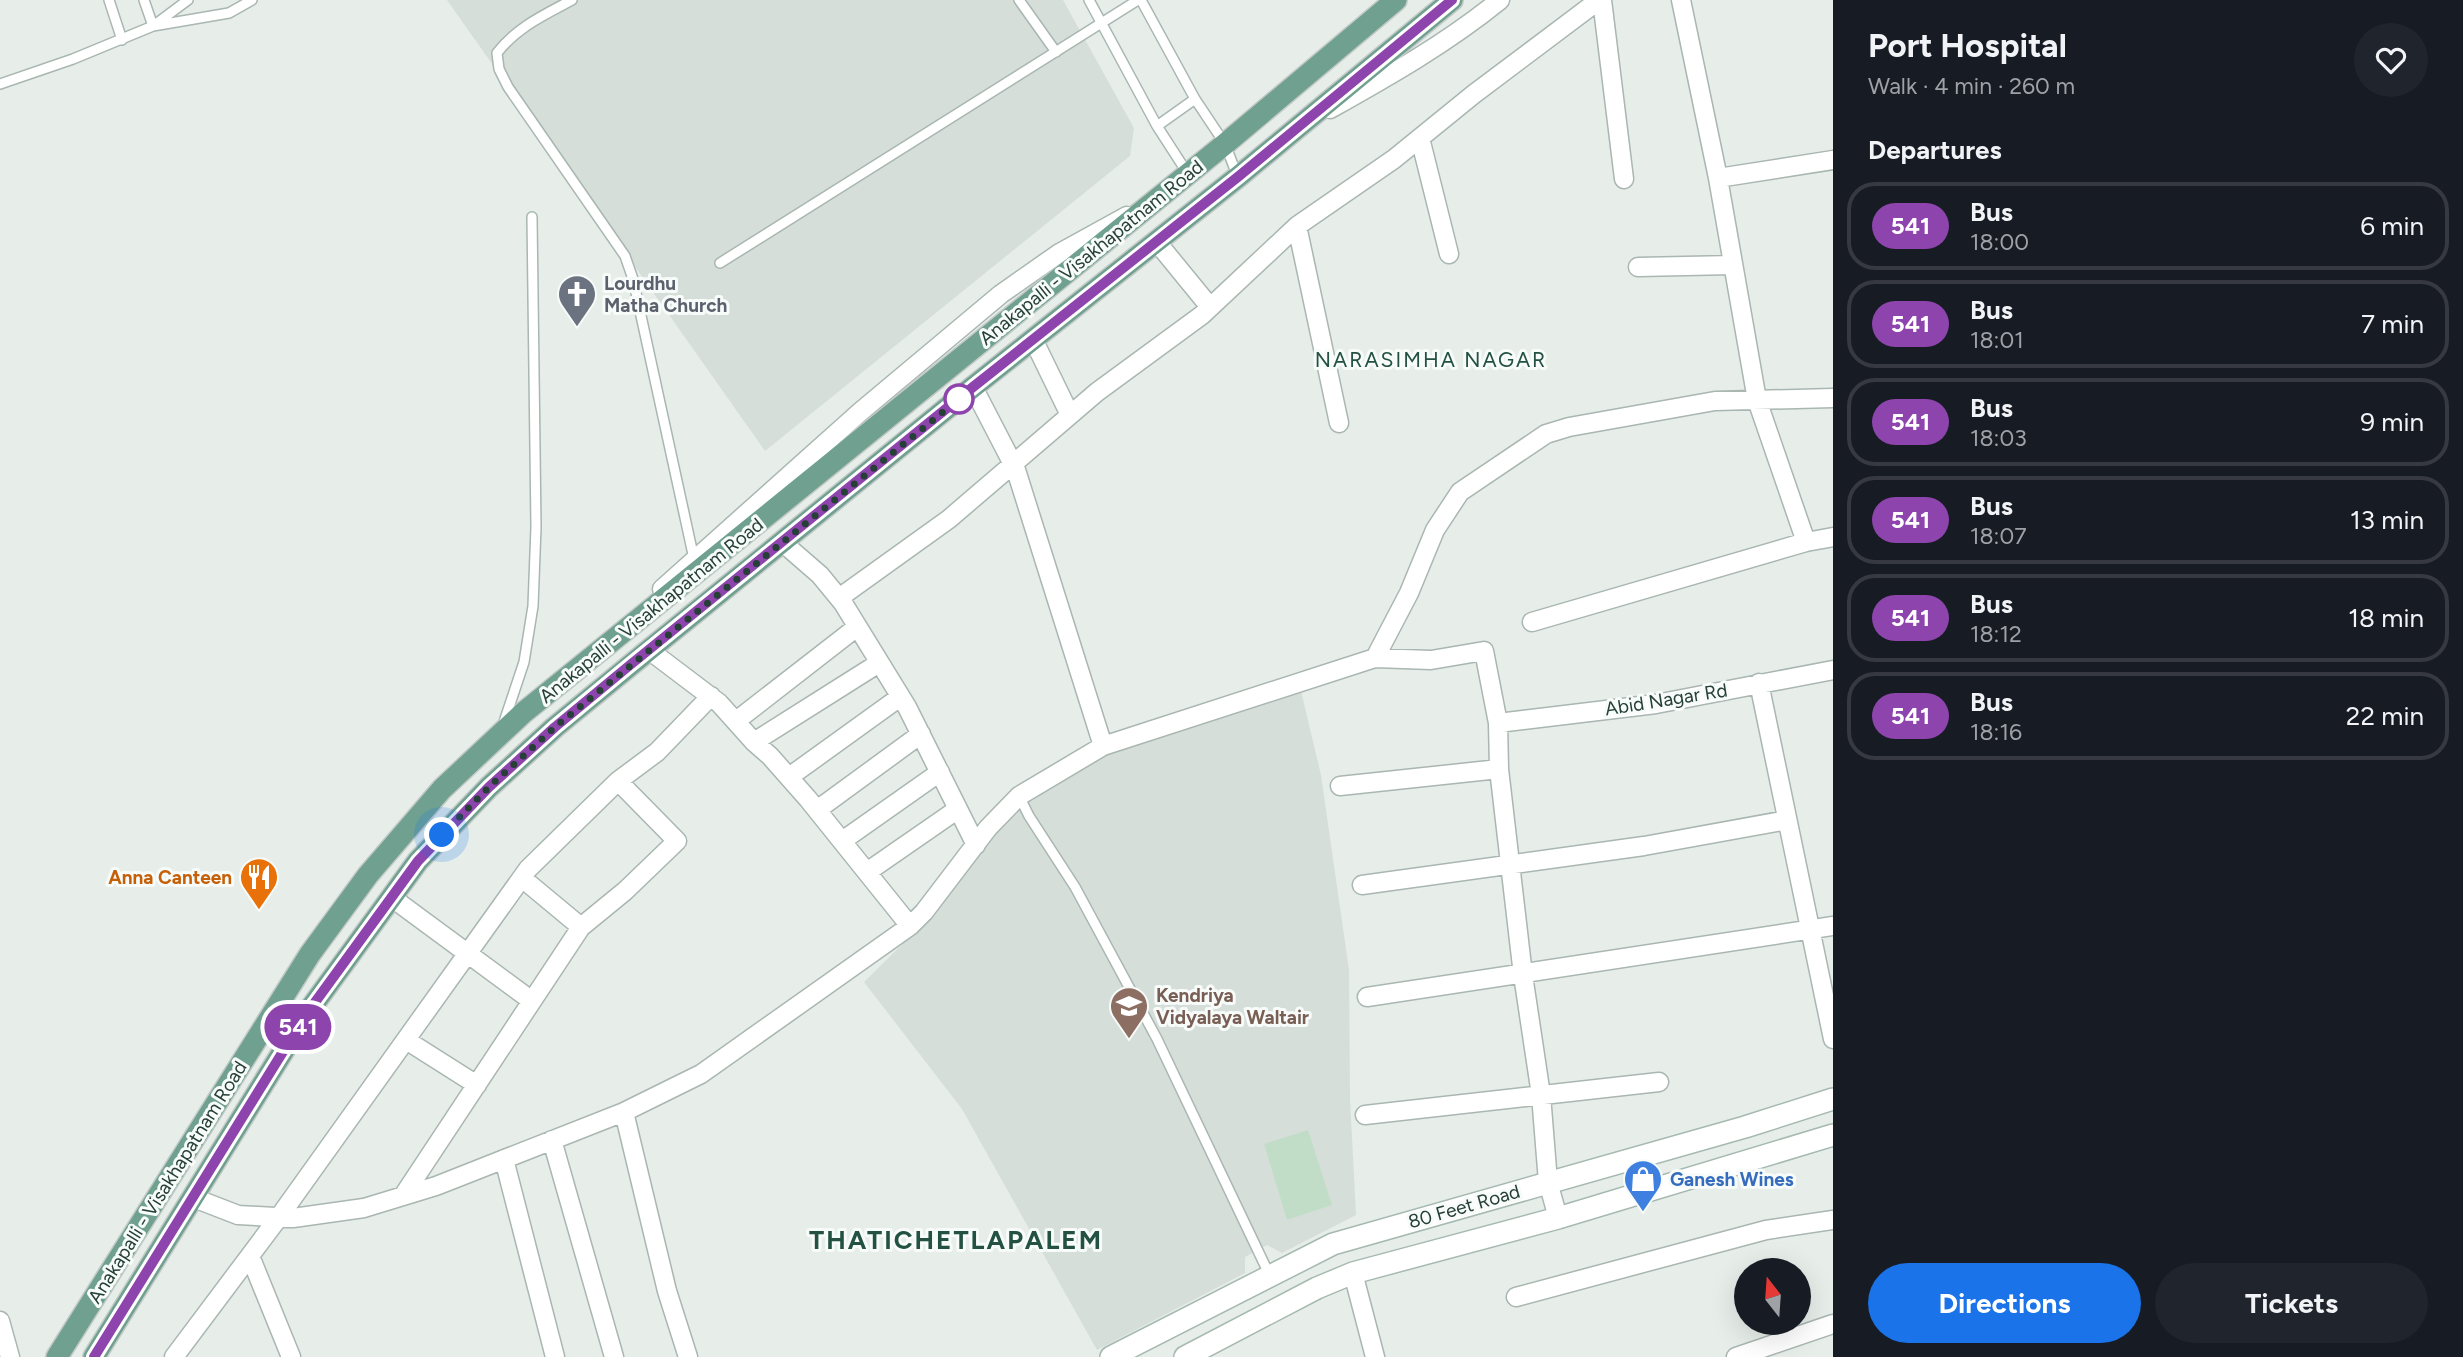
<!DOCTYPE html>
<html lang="en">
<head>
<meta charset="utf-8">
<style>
  body { margin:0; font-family:Figtree,sans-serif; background:#20242c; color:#f1f3f6; height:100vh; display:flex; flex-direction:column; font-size:26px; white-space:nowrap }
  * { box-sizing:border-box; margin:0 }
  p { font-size:23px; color:#9ea1a6 }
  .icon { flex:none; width:38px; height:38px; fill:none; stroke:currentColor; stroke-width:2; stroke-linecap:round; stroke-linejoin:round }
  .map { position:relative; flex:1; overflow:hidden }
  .details { display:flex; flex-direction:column; background:#171b24; width:630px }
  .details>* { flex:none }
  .badge { padding:0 14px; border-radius:23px; font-size:24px; line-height:46px }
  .needle { width:46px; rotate:343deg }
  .tools { position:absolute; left:1734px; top:1258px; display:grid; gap:14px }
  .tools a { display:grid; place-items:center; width:77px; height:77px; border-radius:50%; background:#171b24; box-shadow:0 7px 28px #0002; font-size:35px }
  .you { position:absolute; width:35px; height:35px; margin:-18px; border:5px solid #fff; border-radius:50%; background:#1a73e8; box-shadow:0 0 0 10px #1a73e833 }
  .map>.badge { position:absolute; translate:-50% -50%; box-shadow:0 0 0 4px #fff }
  h2 { padding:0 35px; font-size:26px; line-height:63px }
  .round { display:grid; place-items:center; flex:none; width:74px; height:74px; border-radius:37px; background:#20242c }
  .headline { display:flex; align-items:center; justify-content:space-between; height:119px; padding:0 35px }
  h1 { font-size:33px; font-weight:700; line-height:52px }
  .primary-button { display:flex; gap:14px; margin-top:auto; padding:14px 35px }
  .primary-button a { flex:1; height:80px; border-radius:42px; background:#1a73e8; color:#fff; font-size:28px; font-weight:700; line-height:80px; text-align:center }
  .primary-button a+a { background:#20242c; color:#f1f3f6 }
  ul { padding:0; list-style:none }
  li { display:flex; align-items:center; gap:21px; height:88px; margin:0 14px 10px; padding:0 21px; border:4px solid #363941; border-radius:28px }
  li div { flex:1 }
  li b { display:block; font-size:26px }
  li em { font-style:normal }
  li .badge { min-width:77px; font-weight:700; text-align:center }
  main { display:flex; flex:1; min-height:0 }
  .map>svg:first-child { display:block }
  .built { fill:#d5ded9 }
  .green { fill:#c2ddc7 }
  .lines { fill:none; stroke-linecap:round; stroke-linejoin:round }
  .lane-casing { stroke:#a9b6b1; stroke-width:12 }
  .street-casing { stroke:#a9b6b1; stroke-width:21 }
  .secondary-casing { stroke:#a6b9b1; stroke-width:24 }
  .primary-casing { stroke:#c2c9c7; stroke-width:24 }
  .lane { stroke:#fff; stroke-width:9 }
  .street { stroke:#fff; stroke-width:18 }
  .secondary { stroke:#fff; stroke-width:21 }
  .primary { stroke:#6fa090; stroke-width:21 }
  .line-casing { stroke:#fff; stroke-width:16 }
  .line { stroke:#8e44ad; stroke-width:10 }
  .walk { stroke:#263f37; stroke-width:7; stroke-dasharray:0 12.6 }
  .stop-dot { fill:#fff; stroke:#8e44ad; stroke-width:3.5 }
  .labels { text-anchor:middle; stroke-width:6; stroke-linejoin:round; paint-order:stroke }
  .street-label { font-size:19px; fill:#263f37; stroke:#f7fbf9 }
  .worship-label { font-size:19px; font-weight:bold; fill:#5b616d; stroke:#f7fbf9; text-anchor:start }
  .food-label { font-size:19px; font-weight:bold; fill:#c56008; stroke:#f7fbf9; text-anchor:end }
  .education-label { font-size:19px; font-weight:bold; fill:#785e54; stroke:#f7fbf9; text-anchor:start }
  .shop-label { font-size:19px; font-weight:bold; fill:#366cbe; stroke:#f7fbf9; text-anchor:start }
  .neighbourhood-label { font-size:21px; letter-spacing:2px; fill:#235142; stroke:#f7fbf9 }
  .district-label { font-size:26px; font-weight:bold; letter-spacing:2px; fill:#235142; stroke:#f7fbf9 }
</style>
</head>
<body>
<main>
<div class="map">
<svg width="1833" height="1357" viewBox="0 0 1833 1357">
  <rect width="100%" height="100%" fill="#e7eeea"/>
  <path class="built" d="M447,0H1063L1134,128L1130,156L765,451Z
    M1301,691L1321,775L1349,970L1350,1098L1356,1215L1282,1253L1267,1245L1245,1257V1273L1097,1350L962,1109L864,982L937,910L1013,811L1103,756Z"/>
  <path class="green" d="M1308,1130L1332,1205L1287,1220L1264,1144Z"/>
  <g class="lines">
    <defs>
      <path id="lane" d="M109,0L122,40
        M144,0L153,26L229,13L252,0
        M572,0C544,15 517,27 497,53L499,69L508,87L625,256L633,279L694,559
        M1019,0L1056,52
        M1089,0L1157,126L1188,174
        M1141,0L1195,99L1225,144L1237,175
        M0,84L73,59L153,26L188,0
        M1157,126L1195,99
        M720,263L1138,0
        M504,722L524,662L533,606L536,527L532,217
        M1019,796L1029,816L1075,887L1157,1039L1270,1276"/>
      <path id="street" d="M1602,0L1624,179
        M1681,0L1718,178
        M1330,109C1389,76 1447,43 1500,0
        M1420,138L1449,254
        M1297,226L1339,423
        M1156,241L1210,307
        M1638,267L1733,265
        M1033,339L1070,415
        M973,387L1016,470L1103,746
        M782,542L820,575L843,603L907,707L976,845
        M1806,542L1757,400L1718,178L1833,160
        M662,589L860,412L1001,294L1058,254L1127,216
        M839,598L949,519L1097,392L1202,315L1297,226L1394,159L1474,94L1599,0
        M1532,622L1806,542L1833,537
        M649,650L719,703L754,742L770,756L808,799L910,926
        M1375,658L1409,593L1435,530L1460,492L1546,434L1569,427L1715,401L1833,398
        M1759,683L1833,1039
        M736,721L857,627
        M1498,723L1656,704L1833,670
        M754,742L879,663
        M789,777L900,697
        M1340,786L1499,769
        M817,810L921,734
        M842,841L940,772
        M867,872L958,809
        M522,878L581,927
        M1362,885L1644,846L1787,820
        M391,897L532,1001
        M1367,997L1833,926
        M406,1040L477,1085
        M624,1112L667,1291L688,1357
        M1365,1115L1659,1082
        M552,1140L614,1357
        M504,1159L555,1357
        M403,1196L581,927L625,891L677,841L618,781
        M194,1198L238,1215L293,1218L364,1208L436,1186L624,1112L701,1074L910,926L924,912L988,828L1019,796L1103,746L1375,658L1431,660L1484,651L1498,723L1499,769L1523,975L1541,1095L1548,1182L1558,1218
        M250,1256L291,1357
        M1353,1273L1375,1357
        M1516,1297L1766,1230L1833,1220
        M0,1321L10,1357
        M174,1357L279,1217L528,869L618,781L657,752L711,696
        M1736,1357L1833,1324"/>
      <path id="secondary" d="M1111,1357L1333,1244L1745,1127L1833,1099
        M1185,1357L1317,1288L1353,1273L1558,1218L1833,1135"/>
      <path id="primary" d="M57,1357L310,954L368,875L442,789L523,713L1225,144L1396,0
        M94,1357L305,1016L418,861L489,787L555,727L649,650L973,387L1239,176L1452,0"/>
    </defs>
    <use href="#lane" class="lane-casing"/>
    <use href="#street" class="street-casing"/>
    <use href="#secondary" class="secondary-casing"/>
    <use href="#primary" class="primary-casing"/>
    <use href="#lane" class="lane"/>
    <use href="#street" class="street"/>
    <use href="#secondary" class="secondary"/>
    <use href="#primary" class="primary"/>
  </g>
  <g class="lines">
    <defs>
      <path id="line" d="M94,1357L305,1016L418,861L489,787L555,727L630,665L973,387L1239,176L1452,0"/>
    </defs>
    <use href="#line" class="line-casing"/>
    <use href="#line" class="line"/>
    <path class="walk" d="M442,835L489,787L555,727L959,399"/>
  </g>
  <defs>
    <symbol id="church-pin" viewBox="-11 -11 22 30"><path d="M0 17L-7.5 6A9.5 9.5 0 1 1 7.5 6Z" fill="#6b7280" stroke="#f7fbf9"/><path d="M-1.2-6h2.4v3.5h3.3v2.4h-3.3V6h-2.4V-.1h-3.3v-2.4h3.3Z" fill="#fff"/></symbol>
    <symbol id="restaurant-pin" viewBox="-11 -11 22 30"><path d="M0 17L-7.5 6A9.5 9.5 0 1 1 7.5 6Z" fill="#e8710a" stroke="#f7fbf9"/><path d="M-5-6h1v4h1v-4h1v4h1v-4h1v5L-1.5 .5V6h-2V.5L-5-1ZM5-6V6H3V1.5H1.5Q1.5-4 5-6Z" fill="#fff"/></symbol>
    <symbol id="school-pin" viewBox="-11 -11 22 30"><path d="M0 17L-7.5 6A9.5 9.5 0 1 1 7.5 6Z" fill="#8d6e63" stroke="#f7fbf9"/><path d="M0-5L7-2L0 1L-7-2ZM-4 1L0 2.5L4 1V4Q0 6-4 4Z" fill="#fff"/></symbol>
    <symbol id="shop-pin" viewBox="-11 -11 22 30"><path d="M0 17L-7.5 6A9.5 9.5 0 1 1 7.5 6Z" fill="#3f7fe0" stroke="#f7fbf9"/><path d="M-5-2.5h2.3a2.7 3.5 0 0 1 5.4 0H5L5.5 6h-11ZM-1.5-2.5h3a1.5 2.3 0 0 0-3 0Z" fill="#fff"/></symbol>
  </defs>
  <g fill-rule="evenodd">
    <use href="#church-pin" x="555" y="272" width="44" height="60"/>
    <use href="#restaurant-pin" x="237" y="855" width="44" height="60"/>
    <use href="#school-pin" x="1107" y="984" width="44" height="60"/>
    <use href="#shop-pin" x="1621" y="1157" width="44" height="60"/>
  </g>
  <circle class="stop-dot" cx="959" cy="399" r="14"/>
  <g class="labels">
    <g class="street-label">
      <text transform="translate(1091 252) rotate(-39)" y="7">Anakapalli - Visakhapatnam Road</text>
      <text transform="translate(651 610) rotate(-39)" y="7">Anakapalli - Visakhapatnam Road</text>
      <text transform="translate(1666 699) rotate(-9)" y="7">Abid Nagar Rd</text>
      <text transform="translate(167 1182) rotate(-58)" y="7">Anakapalli - Visakhapatnam Road</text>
      <text transform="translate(1464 1206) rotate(-16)" y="7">80 Feet Road</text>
    </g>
    <g class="worship-label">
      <text x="604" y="290">Lourdhu<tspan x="604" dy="22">Matha Church</tspan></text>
    </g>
    <g class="food-label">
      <text x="232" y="884">Anna Canteen</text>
    </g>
    <g class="education-label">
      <text x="1156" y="1002">Kendriya<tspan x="1156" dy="22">Vidyalaya Waltair</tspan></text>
    </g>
    <g class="shop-label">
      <text x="1670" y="1186">Ganesh Wines</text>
    </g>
    <g class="neighbourhood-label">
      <text x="1431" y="367">NARASIMHA NAGAR</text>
    </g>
    <g class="district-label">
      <text x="956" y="1249">THATICHETLAPALEM</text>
    </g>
  </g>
</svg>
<div class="tools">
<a><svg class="needle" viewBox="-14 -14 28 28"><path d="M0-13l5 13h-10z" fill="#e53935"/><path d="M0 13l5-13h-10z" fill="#9ea1a6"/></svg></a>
</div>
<div class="you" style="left:442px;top:835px"></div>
<b class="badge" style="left:298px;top:1027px;background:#8e44ad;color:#fff">541</b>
</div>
<section class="details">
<div class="headline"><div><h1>Port Hospital</h1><p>Walk · 4 min · 260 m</p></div><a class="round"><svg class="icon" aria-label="heart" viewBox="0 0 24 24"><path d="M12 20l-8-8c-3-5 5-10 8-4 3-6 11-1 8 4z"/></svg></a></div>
<h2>Departures</h2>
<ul>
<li><span class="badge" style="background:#8e44ad;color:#fff">541</span><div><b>Bus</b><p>18:00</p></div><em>6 min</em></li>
<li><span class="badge" style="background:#8e44ad;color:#fff">541</span><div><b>Bus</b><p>18:01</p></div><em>7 min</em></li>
<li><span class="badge" style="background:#8e44ad;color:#fff">541</span><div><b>Bus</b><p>18:03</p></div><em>9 min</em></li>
<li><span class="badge" style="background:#8e44ad;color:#fff">541</span><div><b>Bus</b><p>18:07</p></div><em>13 min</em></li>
<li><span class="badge" style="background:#8e44ad;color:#fff">541</span><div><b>Bus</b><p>18:12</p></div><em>18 min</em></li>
<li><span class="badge" style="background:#8e44ad;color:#fff">541</span><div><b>Bus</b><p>18:16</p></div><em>22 min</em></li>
</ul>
<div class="primary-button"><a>Directions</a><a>Tickets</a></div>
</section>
</main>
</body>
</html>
